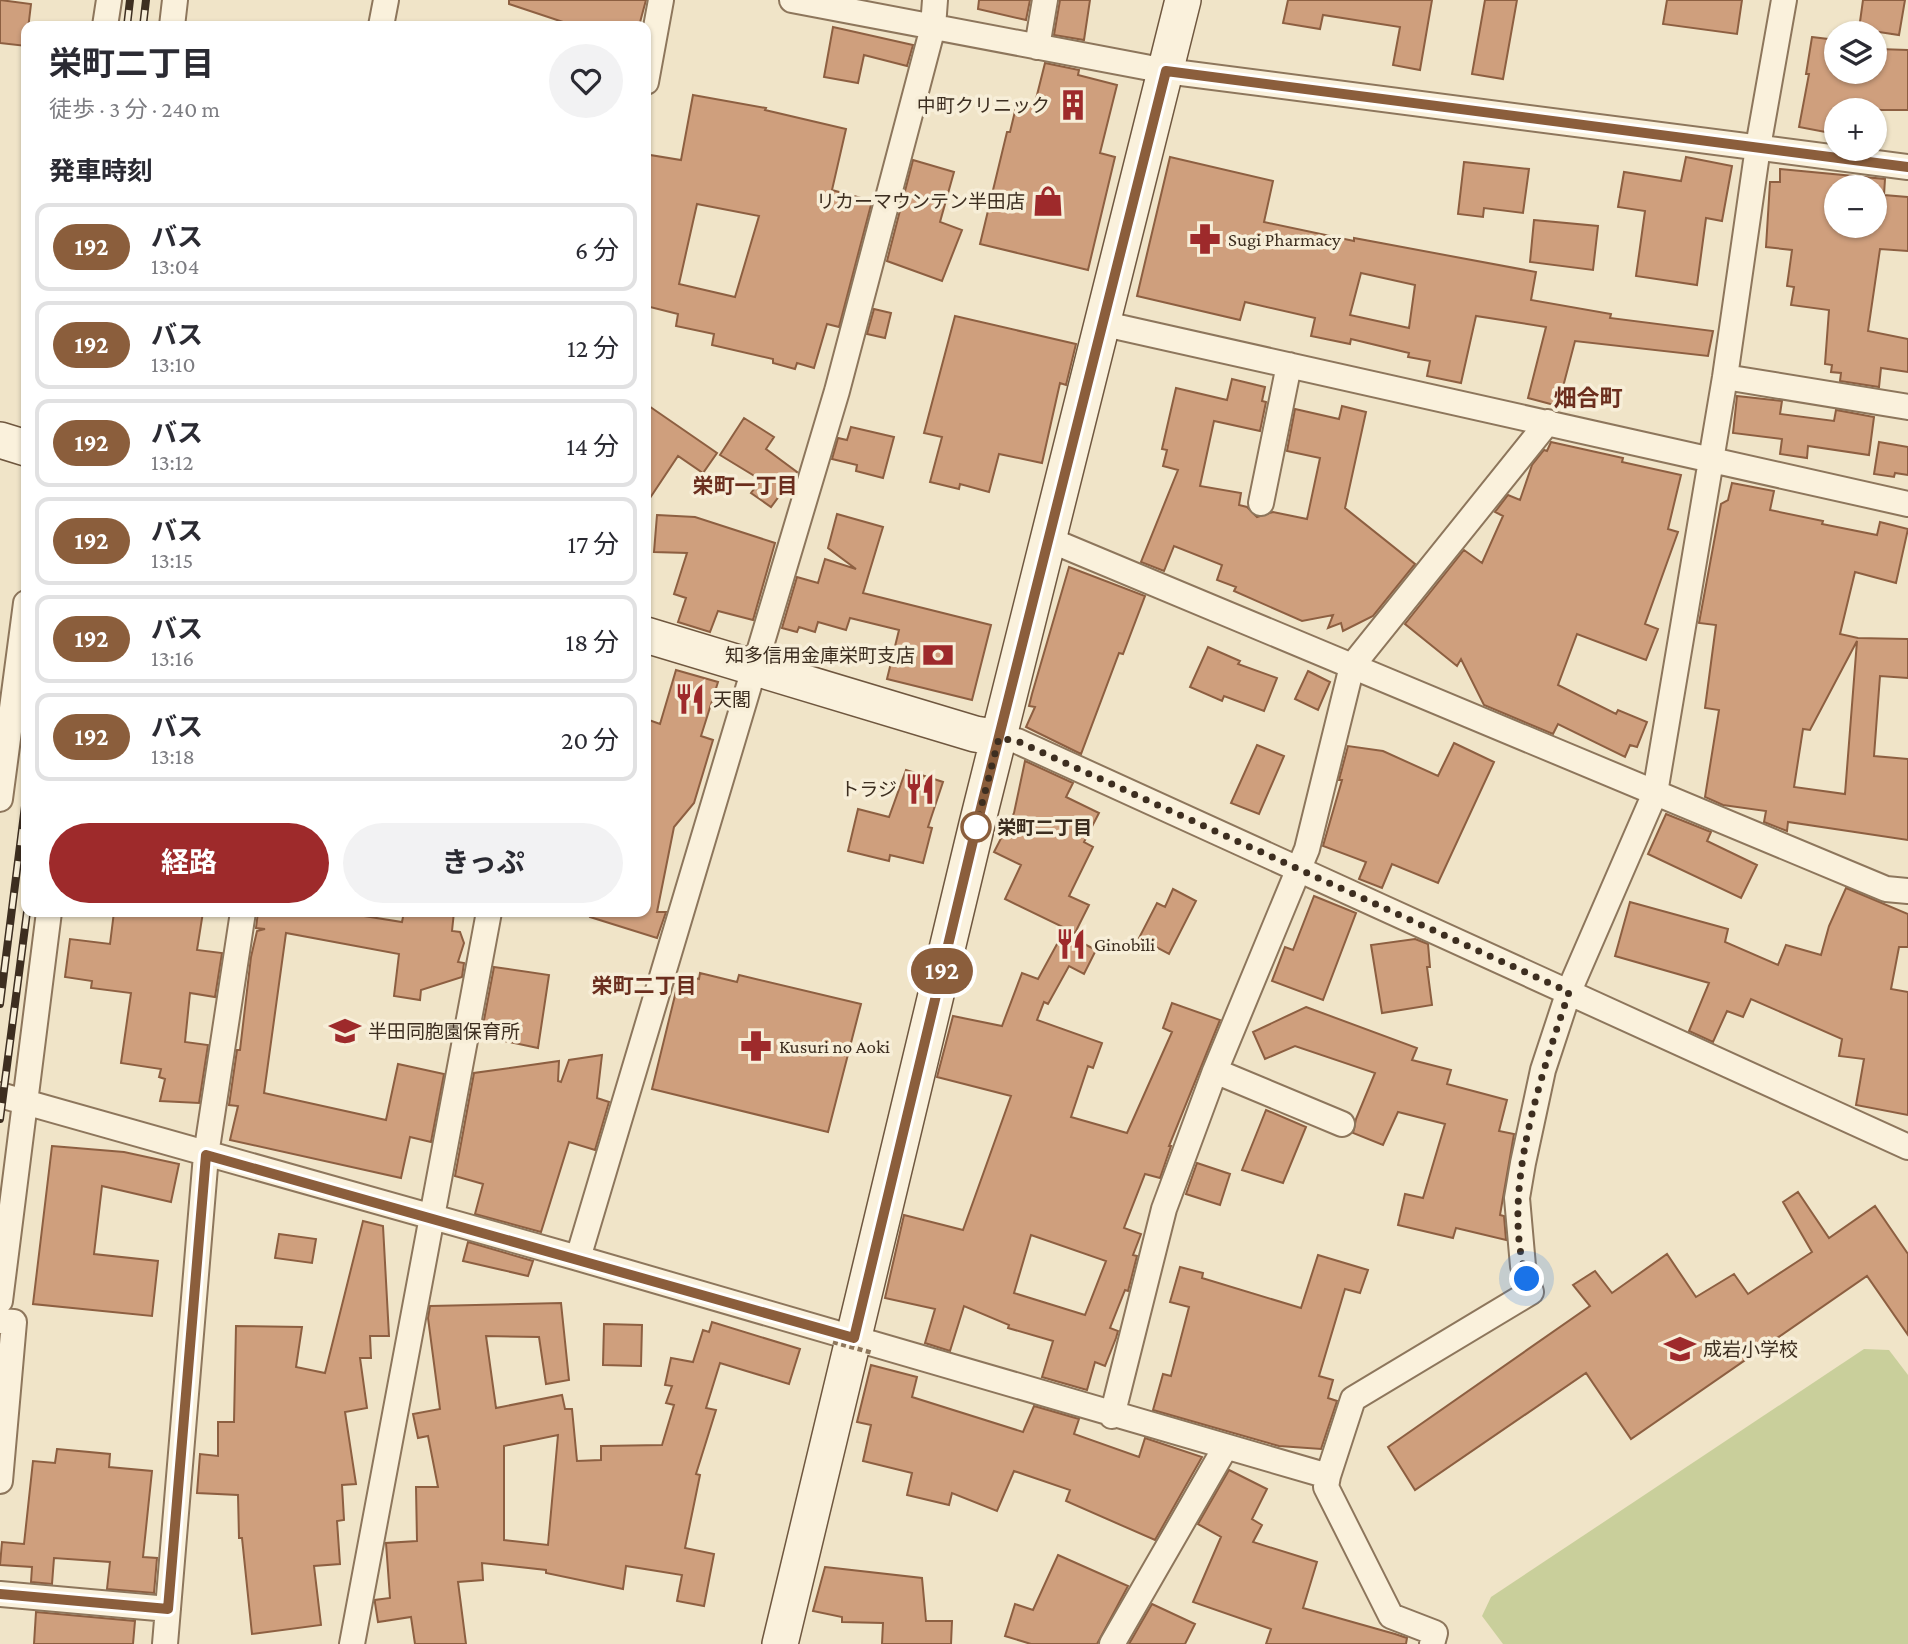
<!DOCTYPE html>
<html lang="ja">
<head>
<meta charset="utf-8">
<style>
  body { margin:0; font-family:"Crimson Pro","Noto Sans JP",serif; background:#f2f2f3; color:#2b2b33; height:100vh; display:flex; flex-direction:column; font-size:26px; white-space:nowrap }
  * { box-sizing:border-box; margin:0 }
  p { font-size:23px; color:#7c7c81 }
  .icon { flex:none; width:38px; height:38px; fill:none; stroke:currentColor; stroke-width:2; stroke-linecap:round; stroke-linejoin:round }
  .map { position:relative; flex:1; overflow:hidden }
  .side { position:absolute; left:21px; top:21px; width:630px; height:896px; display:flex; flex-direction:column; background:#fff; border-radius:14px; box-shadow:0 2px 5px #0004 }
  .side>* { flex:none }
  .badge { padding:0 14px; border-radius:23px; font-size:24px; line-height:46px }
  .controls { position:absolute; left:1824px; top:21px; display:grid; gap:14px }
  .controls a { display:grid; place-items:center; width:63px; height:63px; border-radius:50%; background:#fff; box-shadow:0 2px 5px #0004; font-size:35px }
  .you { position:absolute; width:35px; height:35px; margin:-18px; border:5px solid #fff; border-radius:50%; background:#1a73e8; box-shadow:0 0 0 10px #1a73e833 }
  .map>.badge { position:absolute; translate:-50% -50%; box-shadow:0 0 0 4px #fff }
  h2 { padding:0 28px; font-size:26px; line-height:63px }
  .round { display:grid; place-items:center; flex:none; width:74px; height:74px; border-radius:37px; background:#f2f2f3 }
  .head { display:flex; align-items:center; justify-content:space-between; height:119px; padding:0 28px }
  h1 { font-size:33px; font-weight:700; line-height:52px }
  .action { display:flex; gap:14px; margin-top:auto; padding:14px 28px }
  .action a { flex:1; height:80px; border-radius:42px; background:#9e2a2b; color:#fff; font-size:28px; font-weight:700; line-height:80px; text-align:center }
  .action a+a { background:#f2f2f3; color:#2b2b33 }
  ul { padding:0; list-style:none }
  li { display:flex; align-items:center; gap:21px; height:88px; margin:0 14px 10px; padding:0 14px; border:4px solid #e1e1e2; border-radius:14px }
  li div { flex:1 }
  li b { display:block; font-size:26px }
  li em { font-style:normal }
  li .badge { min-width:77px; font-weight:700; text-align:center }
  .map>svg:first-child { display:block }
  .garden { fill:#c9cf9b }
  .building { fill:#cf9f7d; stroke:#8d5f41; stroke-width:2; fill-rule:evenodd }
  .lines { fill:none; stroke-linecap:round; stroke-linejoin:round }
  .street-casing { stroke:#8d765c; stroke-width:28 }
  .secondary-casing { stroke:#6f573f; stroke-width:38 }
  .street { stroke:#faf1dc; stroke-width:24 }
  .secondary { stroke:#faf1dc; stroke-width:35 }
  .rail-casing { stroke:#3d2e20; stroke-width:8 }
  .rail { stroke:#f7eed8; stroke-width:5; stroke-dasharray:16; stroke-linecap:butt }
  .path-bridge { stroke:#8d765c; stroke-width:4.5; stroke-dasharray:5 3.5; stroke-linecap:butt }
  .line-casing { stroke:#fff; stroke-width:16 }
  .line { stroke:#8b5e3c; stroke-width:10 }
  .walk { stroke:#3d2e20; stroke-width:7; stroke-dasharray:0 12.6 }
  .stop-dot { fill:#fff; stroke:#8b5e3c; stroke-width:3.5 }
  .labels { text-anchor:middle; stroke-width:7; stroke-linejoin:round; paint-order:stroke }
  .poi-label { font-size:19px; fill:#3d2e20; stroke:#f7eed8; text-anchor:start }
  .stop-label { font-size:19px; font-weight:bold; fill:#3d2e20; stroke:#f7eed8; text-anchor:start }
  .neighbourhood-label { font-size:21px; font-weight:bold; fill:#6b2e1e; stroke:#f7eed8 }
  .quarter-label { font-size:23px; font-weight:bold; fill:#6b2e1e; stroke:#f7eed8 }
</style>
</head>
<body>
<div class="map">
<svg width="1908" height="1644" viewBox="0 0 1908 1644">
  <rect width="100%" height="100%" fill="#f0e4c8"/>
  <path class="garden" d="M1864,1349L1889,1350L1908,1375V1644H1503L1482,1616L1491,1597Z"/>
  <path class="building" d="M0,0L31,4L26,46L0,43Z
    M509,0H646L639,26H575L509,4Z
    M979,0H1030L1026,20L978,9Z
    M1060,0H1090L1084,40L1054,35Z
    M1288,0H1432L1420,70L1393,65L1400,27L1323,15L1320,29L1283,23Z
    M1485,0H1517L1503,79L1472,74Z
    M1667,0H1742L1737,34L1663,24Z
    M1863,0H1905L1899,35L1859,29Z
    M833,27L913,45L907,66L864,55L858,83L824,77Z
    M1812,37L1836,40V72H1877L1879,49L1908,50V110H1836V134L1799,127L1809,74H1806Z
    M1045,63L1079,70L1078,75L1117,85L1100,153L1115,157L1088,270L980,244L1007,132H1010L1017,103L1034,107Z
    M693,95L766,108L765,110L846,129L832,190L872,201L839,327L827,324L814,368L797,363L795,369L773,363V359L712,345L714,334L676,326L678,314L646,306V179L650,155L681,160ZM697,204L759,216L735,297L679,284Z
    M1170,157L1273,181L1264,222L1354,241V238L1536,272L1531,300L1611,314L1610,318L1713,331L1708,356L1575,341L1558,406L1528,398L1546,327L1476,316L1461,383L1427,376L1430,361L1408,357L1409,353L1351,339L1350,344L1311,336L1315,318L1245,302L1240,320L1137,296ZM1361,273L1415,285L1409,328L1350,315Z
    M1686,157L1732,166L1722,221L1706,218L1697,285L1636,276L1645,211L1618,207L1624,172L1681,181Z
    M913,160L954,172L940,222L962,230L942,281L887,261Z
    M1464,162L1529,169L1523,213L1484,208L1483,217L1458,214Z
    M1780,169L1885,179L1884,195L1908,197V251L1880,249L1868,331L1908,339V372L1881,368L1879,387L1840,381L1841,373L1831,372L1832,365L1825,364L1829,310L1791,305L1794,287L1787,286L1792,250L1766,247L1770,182H1780ZM1836,187H1874V226H1836Z
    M1534,220L1598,226L1593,270L1530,262Z
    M874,309L891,313L885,338L867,334Z
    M955,316L1076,344L1066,385L1060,383L1042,463L999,454L989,492L960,484L959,489L930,482L942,437L924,433Z
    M1232,379L1265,387L1262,401L1266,402L1260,431L1214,421L1200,486L1241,493L1239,505L1247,507L1257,517L1273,512L1307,519L1320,458L1287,451L1295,409L1339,419L1342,406L1366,412L1345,508L1415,564L1373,616L1343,631L1341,623L1328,628L1333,615L1302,621L1234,591L1236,587L1217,580L1222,565L1174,546L1164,571L1141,562L1178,470L1163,466L1167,450L1162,449L1176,388L1227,400Z
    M1737,396L1782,401L1780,414L1834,421L1836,410L1874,417L1869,455L1808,446L1807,458L1780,454L1782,439L1733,433Z
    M646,404L717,453L703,473L678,456L646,504Z
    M744,418L774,437L766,449L797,472L771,507L751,493L761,480L720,455Z
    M851,427L894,437L883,478L856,471L857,465L832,459L838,438L847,440Z
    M1551,442L1623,458L1622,462L1681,475L1668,529L1678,532L1645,624L1658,629L1646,660L1577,634L1558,685L1616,714L1618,710L1647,722L1637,747L1630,745L1625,757L1558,724L1553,734L1484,705L1461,659L1457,666L1405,624L1464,550L1482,563L1503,516L1495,512L1508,495L1520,500L1532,465L1544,450L1547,451Z
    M1879,442L1908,447V475L1895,473L1894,477L1874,474Z
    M1732,483L1774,491L1770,510L1823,521L1822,524L1877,535L1880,522L1908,529L1896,583L1855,572L1840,634L1858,638L1908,639V678L1880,676L1874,756L1908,759V840L1788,822L1787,831L1764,822L1766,811L1723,805L1705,797L1719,710L1705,708L1716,625L1699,623L1721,504L1728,500ZM1857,641L1845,794L1794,787L1803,729L1810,730Z
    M837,514L883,527L863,593L991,625L972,700L887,679L899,630L850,618L846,630L818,622L815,632L799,627L797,632L782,628L797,577L818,583L825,559L856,569L828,548Z
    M657,515L695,517L775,543L753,620L718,611L710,632L678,622L686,598L674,594L687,553L654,552Z
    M1069,567L1145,596L1123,654L1119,653L1081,754L1026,727L1035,707L1029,706L1032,694Z
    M1208,647L1240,661L1238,664L1277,678L1264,711L1224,696L1222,701L1190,687Z
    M676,670L718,682L701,736L713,740L694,803L674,827L657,912H666L657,938L590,917L591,912H646V719L660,724Z
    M1308,671L1330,682L1318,710L1295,699Z
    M1454,743L1494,762L1438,883L1392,864L1382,888L1359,879L1366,862L1323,846L1342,780H1339L1348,746L1383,751L1438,776Z
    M1257,745L1284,756L1259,814L1231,803Z
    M1025,761L1073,783L1066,797L1099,813L1084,842L1093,847L1069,896L1089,905L1075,933L1005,899L1021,865L994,852L1014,813Z
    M906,770L943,782L928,827L932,828L923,863L890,855L889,861L848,851L858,809L889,817Z
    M1666,814L1711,832L1707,841L1757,865L1741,898L1648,854Z
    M1846,888L1908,914V947H1899L1891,989L1908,992V1115L1856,1105L1864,1059L1839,1056L1842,1039L1751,999L1743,1017L1727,1011L1713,1042L1689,1031L1709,983L1615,956L1630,902L1728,929L1725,942L1778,965L1786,945L1821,955L1829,926Z
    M1173,889L1196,901L1169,954L1139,938L1157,903L1165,907Z
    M1314,896L1356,913L1323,1000L1272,981L1285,947L1293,950Z
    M114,912H203L197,950L222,953L215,997L190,993L185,1042L208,1045L199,1103L160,1101L165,1079L159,1077L161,1069L121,1063L131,993L91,988L92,981L65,977L70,939L110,944Z
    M258,912H339L402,922L404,912H454L452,931L460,932L464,943L458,962L464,963L462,977L421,990L420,1000L394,996L399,954L286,933L264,1093L386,1120L398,1064L444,1074L431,1142L410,1137L401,1178L230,1140L238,1106L229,1105L237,1050H240L251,957L257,931L265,929L256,928Z
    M1063,933L1096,950L1084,974L1069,966L1048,1004L1044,1002L1037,1020L1102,1043L1093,1068L1088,1066L1071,1117L1127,1133L1172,1032L1163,1028L1172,1003L1220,1020L1169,1146H1171L1160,1178L1145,1174L1124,1228L1141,1234L1133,1255L1137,1256L1128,1291L1125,1290L1110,1328L1118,1331L1116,1338L1105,1366L1095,1362L1087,1390L1042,1377L1053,1341L1008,1328L1009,1325L964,1306L950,1351L925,1343L935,1309L885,1298L904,1215L963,1230L1011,1096L937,1077L953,1016L1002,1026L1022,973L1038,979ZM1031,1235L1106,1261L1085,1315L1014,1293Z
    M1415,939L1428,944L1430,967H1427L1432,1005L1382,1013L1371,945Z
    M494,967L549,975L538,1048L481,1036Z
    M700,973L737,982L739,975L861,1004L828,1132L652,1089L680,975L699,979Z
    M1306,1007L1417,1048L1412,1060L1451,1070L1447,1084L1507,1100L1499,1131L1514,1134L1500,1215L1504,1216L1506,1240L1456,1228L1453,1238L1398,1225L1405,1194L1423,1198L1445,1124L1398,1112L1383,1145L1353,1133L1356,1119L1375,1073L1295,1046L1265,1059L1253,1032Z
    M602,1055L597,1098L609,1102L595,1150L569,1142L541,1232L475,1214L483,1184L455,1176L474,1073L559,1061L558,1081L561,1082L569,1060Z
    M1266,1110L1306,1127L1283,1183L1242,1170Z
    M52,1146L124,1152L179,1164L171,1202L102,1186L94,1254L158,1261L152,1316L33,1304Z
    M1197,1163L1230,1174L1220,1205L1186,1194Z
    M1798,1192L1829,1238L1875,1206L1908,1254V1335L1867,1276L1631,1439L1586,1373L1415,1490L1388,1447L1590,1306L1573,1285L1595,1271L1612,1293L1667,1254L1696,1297L1734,1274L1748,1294L1812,1252L1783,1202Z
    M363,1221L383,1226L389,1336H370L371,1358H360L367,1408L345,1412L356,1484L342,1485L344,1520L337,1521L340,1564L314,1566L321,1625L252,1634L242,1538H239L238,1495L197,1493L200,1454L218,1456V1422H234L236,1326L302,1327L296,1367L325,1373Z
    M279,1234L316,1239L312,1263L275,1258Z
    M468,1242L533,1261L528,1276L463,1261Z
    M1318,1255L1368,1270L1360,1293L1345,1289L1319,1376L1333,1380L1328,1398L1337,1401L1321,1449L1279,1446L1153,1410L1163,1374L1171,1376L1189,1307L1170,1302L1180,1267L1203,1273L1202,1278L1301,1308Z
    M561,1303L569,1380L546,1384L539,1337L486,1336L496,1408L562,1395L565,1409H572L577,1461L601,1460V1446L662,1445L674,1405L666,1403L672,1386L665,1385L671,1358L693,1362L703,1330L709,1332L712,1322L800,1349L789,1384L720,1363L706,1408L716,1410L696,1474L700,1475L685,1548L714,1554L704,1606L677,1601L682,1575L626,1566L623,1589L546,1573V1570L482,1563L483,1580L458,1582L466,1644H415L411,1617L378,1622L375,1603V1600L390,1598L386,1543L417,1541L416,1487H438L428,1436L418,1438L413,1414L440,1409L428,1318L430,1306ZM558,1435L548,1545L504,1540V1446Z
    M604,1324L642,1325L641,1366L603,1365Z
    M871,1365L917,1377L912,1397L1023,1432L1034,1406L1079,1419L1074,1434L1139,1457L1145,1438L1202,1457L1155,1540L1066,1501L1070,1490L1014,1471L997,1511L952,1493L949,1505L907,1495L912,1473L863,1461L871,1425L857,1422Z
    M57,1449L110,1454L109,1467L152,1471L143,1557L157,1558L154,1593L107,1589L110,1562L54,1558L52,1584L31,1582L32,1567L0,1565L2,1542L24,1544L33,1461L55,1463Z
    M1229,1470L1267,1489L1252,1519L1262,1525L1253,1542L1317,1562L1303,1608L1395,1634L1407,1638L1406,1644H1266L1271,1629L1193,1602L1221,1537L1198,1524Z
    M1058,1555L1128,1586L1097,1644H1031L1005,1636L1015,1604L1033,1610Z
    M825,1567L922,1578L926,1621H952L951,1644H882L883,1623L842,1622V1617L813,1611Z
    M1152,1604L1195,1624L1185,1644H1129Z
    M36,1612L135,1621L133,1644H34Z"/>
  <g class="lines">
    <defs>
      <path id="street" d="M792,0L1166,71L1908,167
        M105,26L109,0
        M172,26L175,0
        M381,26L386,0
        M1037,47L1045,0
        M646,82L661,0
        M1105,324L1908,504
        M1725,377L1908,407
        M1261,503L1289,365
        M1050,540L1886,889L1908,891
        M999,738L1017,741L1908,1147
        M0,799L26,603
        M1215,1071L1342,1124
        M0,1095L578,1258L1328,1476
        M578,1258L837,391L933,27L935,0
        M0,1301L49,912
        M0,1321L14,1322L0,1481
        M1112,1416L1164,1209L1215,1071L1307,849L1352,666L1548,422
        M0,1594L168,1609
        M165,1644L206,1155L243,912
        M352,1644L489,912
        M1112,1644L1225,1448
        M1432,1644L1435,1633L1391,1616L1326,1487L1328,1476L1353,1399L1531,1292L1523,1266L1517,1198L1523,1163L1543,1070L1569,991L1655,793L1725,377L1758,147L1784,0"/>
      <path id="secondary" d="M0,440L26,448
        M646,635L975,734L999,738
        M780,1644L977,824L1183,0"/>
    </defs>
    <use href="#street" class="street-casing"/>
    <use href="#secondary" class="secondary-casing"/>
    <use href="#street" class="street"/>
    <use href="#secondary" class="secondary"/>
    <defs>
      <path id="rail" d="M127,26L130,0
        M143,26L146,0
        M0,1004L26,798
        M0,1119L27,912"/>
    </defs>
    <use href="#rail" class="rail-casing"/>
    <use href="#rail" class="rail"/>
    <path class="path-bridge" d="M833,1342L873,1353"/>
  </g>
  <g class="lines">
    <defs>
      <path id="line" d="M0,1594L168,1609L206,1155L854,1338L977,824L1166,71L1908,167"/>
    </defs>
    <use href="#line" class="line-casing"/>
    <use href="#line" class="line"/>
    <path class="walk" d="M976,827L999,738L1017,741L1569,992C1542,1074 1499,1194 1527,1279"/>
  </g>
  <defs>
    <symbol id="building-bare" viewBox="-9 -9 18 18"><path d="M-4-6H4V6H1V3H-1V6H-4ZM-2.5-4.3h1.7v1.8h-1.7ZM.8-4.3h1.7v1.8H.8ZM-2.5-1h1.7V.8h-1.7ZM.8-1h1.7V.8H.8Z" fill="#9e2a2b" stroke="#f7eed8" stroke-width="2.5" paint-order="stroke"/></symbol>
    <symbol id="shop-bare" viewBox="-9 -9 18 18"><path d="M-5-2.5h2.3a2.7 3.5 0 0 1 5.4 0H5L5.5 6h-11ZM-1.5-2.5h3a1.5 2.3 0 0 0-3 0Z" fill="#9e2a2b" stroke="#f7eed8" stroke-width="2.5" paint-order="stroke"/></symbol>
    <symbol id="pharmacy-bare" viewBox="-9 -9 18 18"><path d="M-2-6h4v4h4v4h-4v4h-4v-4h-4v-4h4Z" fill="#9e2a2b" stroke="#f7eed8" stroke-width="2.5" paint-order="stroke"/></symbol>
    <symbol id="bank-bare" viewBox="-9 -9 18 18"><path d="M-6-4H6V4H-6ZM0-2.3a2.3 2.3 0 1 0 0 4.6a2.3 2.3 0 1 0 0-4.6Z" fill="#9e2a2b" stroke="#f7eed8" stroke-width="2.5" paint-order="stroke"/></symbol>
    <symbol id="restaurant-bare" viewBox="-9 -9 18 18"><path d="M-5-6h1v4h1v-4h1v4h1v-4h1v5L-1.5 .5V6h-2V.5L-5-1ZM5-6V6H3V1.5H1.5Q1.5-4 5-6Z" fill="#9e2a2b" stroke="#f7eed8" stroke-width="2.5" paint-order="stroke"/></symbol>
    <symbol id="school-bare" viewBox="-9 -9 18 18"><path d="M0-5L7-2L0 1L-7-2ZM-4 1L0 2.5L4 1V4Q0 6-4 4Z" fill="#9e2a2b" stroke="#f7eed8" stroke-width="2.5" paint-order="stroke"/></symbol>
  </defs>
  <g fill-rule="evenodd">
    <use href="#building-bare" x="1051" y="83" width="44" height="44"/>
    <use href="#shop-bare" x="1026" y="179" width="44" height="44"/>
    <use href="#pharmacy-bare" x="1183" y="217" width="44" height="44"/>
    <use href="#bank-bare" x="916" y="633" width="44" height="44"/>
    <use href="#restaurant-bare" x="668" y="677" width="44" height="44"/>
    <use href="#restaurant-bare" x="898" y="767" width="44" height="44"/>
    <use href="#restaurant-bare" x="1049" y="922" width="44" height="44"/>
    <use href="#school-bare" x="323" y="1009" width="44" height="44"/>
    <use href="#pharmacy-bare" x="734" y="1024" width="44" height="44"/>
    <use href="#school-bare" x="1658" y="1327" width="44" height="44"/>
  </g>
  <circle class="stop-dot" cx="976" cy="827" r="14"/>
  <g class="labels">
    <g class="poi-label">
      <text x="1050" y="112" text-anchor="end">中町クリニック</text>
      <text x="1025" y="208" text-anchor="end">リカーマウンテン半田店</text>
      <text x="1228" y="246">Sugi Pharmacy</text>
      <text x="915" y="662" text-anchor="end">知多信用金庫栄町支店</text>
      <text x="713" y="706">天閣</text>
      <text x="897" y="796" text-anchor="end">トラジ</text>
      <text x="1094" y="951">Ginobili</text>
      <text x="368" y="1038">半田同胞園保育所</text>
      <text x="779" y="1053">Kusuri no Aoki</text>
      <text x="1703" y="1356">成岩小学校</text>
    </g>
    <g class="stop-label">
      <text x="997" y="834">栄町二丁目</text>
    </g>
    <g class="neighbourhood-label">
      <text x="745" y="493">栄町一丁目</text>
      <text x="644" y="993">栄町二丁目</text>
    </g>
    <g class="quarter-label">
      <text x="1588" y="406">畑合町</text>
    </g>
  </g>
</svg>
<div class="controls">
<a><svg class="icon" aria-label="layers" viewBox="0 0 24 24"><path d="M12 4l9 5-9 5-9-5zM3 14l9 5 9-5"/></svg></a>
<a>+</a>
<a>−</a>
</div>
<div class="you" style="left:1527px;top:1279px"></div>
<b class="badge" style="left:942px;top:971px;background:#8b5e3c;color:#fff">192</b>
<section class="side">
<div class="head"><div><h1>栄町二丁目</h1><p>徒歩 · 3 分 · 240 m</p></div><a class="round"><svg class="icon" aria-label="heart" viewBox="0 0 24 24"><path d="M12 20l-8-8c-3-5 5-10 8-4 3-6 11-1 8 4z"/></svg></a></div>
<h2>発車時刻</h2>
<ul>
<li><span class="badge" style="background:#8b5e3c;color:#fff">192</span><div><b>バス</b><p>13:04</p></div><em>6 分</em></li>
<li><span class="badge" style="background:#8b5e3c;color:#fff">192</span><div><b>バス</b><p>13:10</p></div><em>12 分</em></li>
<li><span class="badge" style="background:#8b5e3c;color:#fff">192</span><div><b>バス</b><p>13:12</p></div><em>14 分</em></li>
<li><span class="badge" style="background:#8b5e3c;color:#fff">192</span><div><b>バス</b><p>13:15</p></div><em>17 分</em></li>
<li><span class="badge" style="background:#8b5e3c;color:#fff">192</span><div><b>バス</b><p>13:16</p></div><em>18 分</em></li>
<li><span class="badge" style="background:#8b5e3c;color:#fff">192</span><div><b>バス</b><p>13:18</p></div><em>20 分</em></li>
</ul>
<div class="action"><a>経路</a><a>きっぷ</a></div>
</section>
</div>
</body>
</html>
